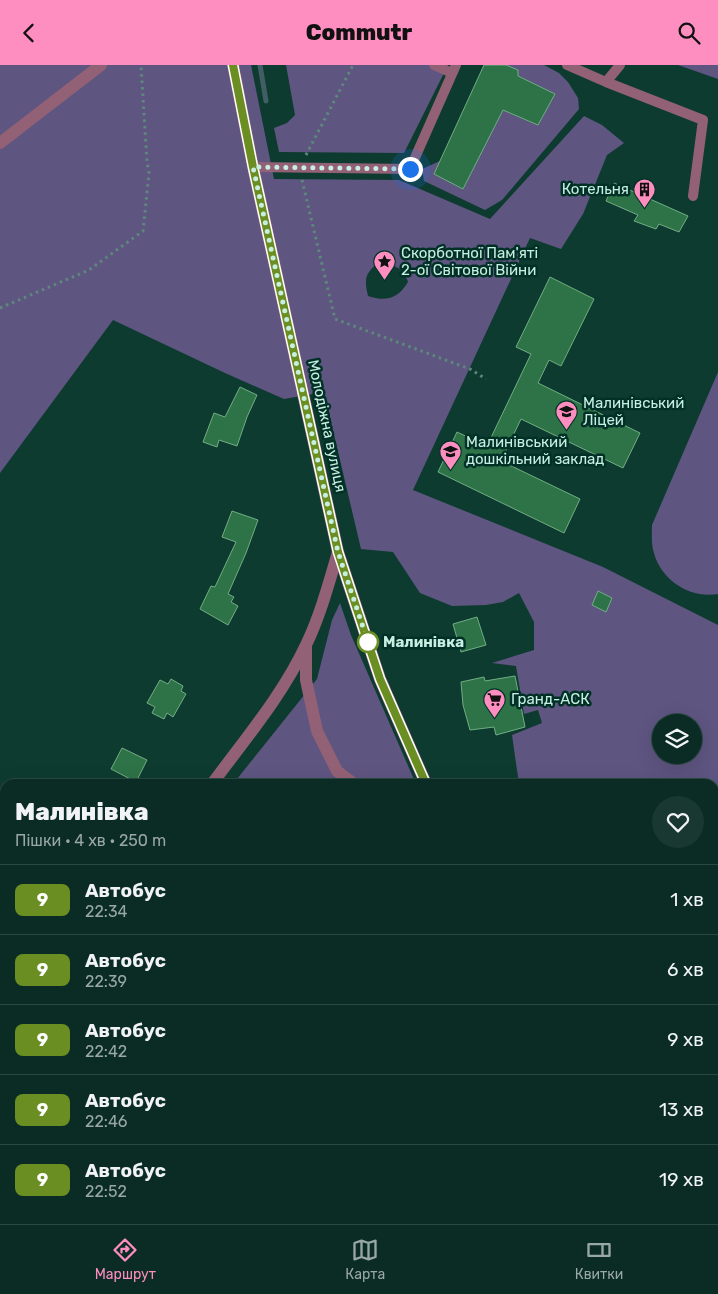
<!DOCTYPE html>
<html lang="uk">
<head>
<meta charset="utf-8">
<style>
  body { margin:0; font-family:Rubik,sans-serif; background:#183831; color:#f1f3f6; height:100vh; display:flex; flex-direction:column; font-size:19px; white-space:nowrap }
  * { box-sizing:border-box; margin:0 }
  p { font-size:16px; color:#99a7a6 }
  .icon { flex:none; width:28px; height:28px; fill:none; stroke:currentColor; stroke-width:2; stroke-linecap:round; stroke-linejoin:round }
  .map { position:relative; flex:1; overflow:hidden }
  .details { position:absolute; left:0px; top:714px; width:719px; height:446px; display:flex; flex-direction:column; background:#0a2c24; border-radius:15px 15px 0 0; box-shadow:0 5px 20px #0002,0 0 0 1px #2a4841 }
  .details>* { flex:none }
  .badge { padding:0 10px; border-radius:8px; font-size:18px; line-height:32px }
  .controls { position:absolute; left:652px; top:649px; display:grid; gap:10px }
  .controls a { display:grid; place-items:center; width:50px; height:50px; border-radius:50%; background:#0a2c24; box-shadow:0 5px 20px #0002,0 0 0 1px #2a4841; font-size:25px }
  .you { position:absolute; width:25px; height:25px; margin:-12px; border:4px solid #fff; border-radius:50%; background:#1a73e8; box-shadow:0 0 0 8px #1a73e833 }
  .map>.badge { position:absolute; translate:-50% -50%; box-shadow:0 0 0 2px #fff }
  .round { display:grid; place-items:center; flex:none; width:52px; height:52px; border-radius:26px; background:#183831 }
  .overview { display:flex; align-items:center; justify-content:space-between; height:85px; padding:0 15px }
  h1 { font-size:24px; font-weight:800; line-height:38px }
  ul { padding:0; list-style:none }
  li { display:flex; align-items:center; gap:15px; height:70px; padding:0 15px; border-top:1px solid #2a4841 }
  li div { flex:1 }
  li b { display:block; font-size:19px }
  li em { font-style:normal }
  li .badge { min-width:55px; font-weight:700; text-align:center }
  header { display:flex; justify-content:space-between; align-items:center; height:65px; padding:0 15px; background:#fd8ebf; color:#111; font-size:22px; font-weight:800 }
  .menu { display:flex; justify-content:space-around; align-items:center; height:70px; border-top:1px solid #2a4841; background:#0a2c24; font-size:14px; color:#99a7a6 }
  .menu a { display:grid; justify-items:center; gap:2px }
  .menu .on { color:#fd8ebf }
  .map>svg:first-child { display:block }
  .green { fill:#5e5581; fill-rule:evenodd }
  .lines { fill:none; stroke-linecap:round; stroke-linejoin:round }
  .stream { stroke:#415e64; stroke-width:5 }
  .building { fill:#2e7247; stroke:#72ae84 }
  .path { stroke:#5e887c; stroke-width:3; stroke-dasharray:2.5 4; stroke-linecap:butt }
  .service { stroke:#936175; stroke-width:10 }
  .minor { stroke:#936175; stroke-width:12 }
  .tertiary { stroke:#936175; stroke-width:12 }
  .line-casing { stroke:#fff; stroke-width:11 }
  .line { stroke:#6b8e23; stroke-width:8 }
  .walk { stroke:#c7eee1; stroke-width:5; stroke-dasharray:0 9 }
  .stop-dot { fill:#fff; stroke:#6b8e23; stroke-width:2.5 }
  .labels { text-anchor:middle; stroke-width:5; stroke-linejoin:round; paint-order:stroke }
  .poi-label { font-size:15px; fill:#c7eee1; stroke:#013126; text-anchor:start }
  .street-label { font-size:15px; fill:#c7eee1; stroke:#013126 }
  .stop-label { font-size:15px; font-weight:bold; fill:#c7eee1; stroke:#013126; text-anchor:start }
</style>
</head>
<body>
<header><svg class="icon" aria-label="back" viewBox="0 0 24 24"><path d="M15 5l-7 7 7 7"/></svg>Commutr<svg class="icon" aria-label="search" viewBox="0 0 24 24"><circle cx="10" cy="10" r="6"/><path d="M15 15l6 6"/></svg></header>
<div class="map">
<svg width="718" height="1159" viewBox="0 0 718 1159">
  <rect width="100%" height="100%" fill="#0e3b30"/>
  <path class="green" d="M0,0H251L274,114L399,115L490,154L584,51L602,60L624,78L607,90L583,149L561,184L530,173L413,425L603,502L718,560V731L714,732V719H519L512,670L542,658L538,645L524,649L516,601L492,598L534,585V557L519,528L503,537L486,540L452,541L420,528L393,487L361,484L324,327L284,334L225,308L113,255L0,408ZM379,197L390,199L404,206L408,217C398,234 386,237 368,231C364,214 365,208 379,197ZM661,658H694V690H661Z
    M286,0H448L404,88L279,87L274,63L287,58L295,50Z
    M506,0H544L559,8L568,17L578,33L579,44L502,135L485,145L424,116L422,104L440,96L435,109L463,124L503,45L538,60L555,29L518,11V5Z
    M678,0H718V14Z
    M718,307V529C690,534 661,515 654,488C651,479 652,469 652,460Z
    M340,538L351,570L416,719H233L317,614L332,555Z"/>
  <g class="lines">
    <path class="stream" d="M260,0L266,36"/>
  </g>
  <path class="building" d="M484,0H506L518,5V11L555,29L538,60L503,45L463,124L434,109Z
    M614,118L688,151L679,167L659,159L656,164L634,156L638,150L606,136Z
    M550,212L594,234L561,301L549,295L538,318L640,368L623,403L521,354L501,396L580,434L564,468L438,407L457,367L487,381L531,289L516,282Z
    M240,322L257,330L247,352L237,381L219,375L217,382L203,377L214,348L225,352Z
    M232,446L258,455L246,488L228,529L234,532L231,537L238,541L228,560L200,544L211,521L215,522L236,477L222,472Z
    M598,526L612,533L606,547L592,540Z
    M477,552L486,580L461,587L453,559Z
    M515,611L525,662L496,670L494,662L470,665L463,640L461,617L484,612L485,616Z
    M171,614L183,621L181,626L186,629L173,652L167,648L164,654L152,648L155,642L147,638L160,615L168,619Z
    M122,683L147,695L136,717L111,704Z"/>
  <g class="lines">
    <path class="path" d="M306,90L353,0
      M302,115L335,254L470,304L486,314
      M0,243L89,205L143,166L149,108L147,97L141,0"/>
    <path class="service" d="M434,0L452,8
      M567,0L606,17L620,0
      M606,17L703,55L693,131
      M253,102L410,104L456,0
      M714,794L718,796"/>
    <path class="minor" d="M0,78L101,0
      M306,580V615L317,666L337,706L354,719
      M212,719C245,674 282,631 306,580C320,551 329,518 338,487
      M714,766H718
      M0,998L5,991
      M361,1159V1155"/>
    <path class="tertiary" d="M233,0L253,102L338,487L380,614L426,719
      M627,1155L629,1159"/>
  </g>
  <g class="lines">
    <defs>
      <path id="line" d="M233,0L253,102L338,487L380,614L426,719"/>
    </defs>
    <use href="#line" class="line-casing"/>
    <use href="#line" class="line"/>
    <path class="walk" d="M368,577L338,487L253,102L410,104"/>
  </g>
  <defs>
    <symbol id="building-pin" viewBox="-11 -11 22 30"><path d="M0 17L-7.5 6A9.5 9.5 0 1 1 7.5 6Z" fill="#fd8ebf" stroke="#013126"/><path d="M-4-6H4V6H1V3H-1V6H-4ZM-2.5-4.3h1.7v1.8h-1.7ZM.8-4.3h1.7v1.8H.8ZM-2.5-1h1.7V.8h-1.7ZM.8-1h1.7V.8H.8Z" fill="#111"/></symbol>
    <symbol id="sight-pin" viewBox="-11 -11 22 30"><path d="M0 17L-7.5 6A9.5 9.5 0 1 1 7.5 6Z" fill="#fd8ebf" stroke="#013126"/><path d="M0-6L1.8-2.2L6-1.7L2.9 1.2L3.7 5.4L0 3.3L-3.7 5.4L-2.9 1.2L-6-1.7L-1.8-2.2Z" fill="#111"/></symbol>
    <symbol id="school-pin" viewBox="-11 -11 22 30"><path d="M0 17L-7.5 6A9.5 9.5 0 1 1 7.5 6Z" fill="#fd8ebf" stroke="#013126"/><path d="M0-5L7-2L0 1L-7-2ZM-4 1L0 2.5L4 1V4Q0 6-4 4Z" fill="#111"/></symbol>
    <symbol id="supermarket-pin" viewBox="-11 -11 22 30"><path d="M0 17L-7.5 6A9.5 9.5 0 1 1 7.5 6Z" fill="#fd8ebf" stroke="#013126"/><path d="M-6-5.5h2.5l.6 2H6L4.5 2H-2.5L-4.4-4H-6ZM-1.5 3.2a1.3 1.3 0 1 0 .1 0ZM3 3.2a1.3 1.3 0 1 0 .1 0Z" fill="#111"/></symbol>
  </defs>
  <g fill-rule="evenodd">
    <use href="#building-pin" x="632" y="112" width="25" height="34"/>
    <use href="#sight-pin" x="372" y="184" width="25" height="34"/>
    <use href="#school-pin" x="554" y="334" width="25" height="34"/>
    <use href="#school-pin" x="438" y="374" width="25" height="34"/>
    <use href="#supermarket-pin" x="482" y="622" width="25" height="34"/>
  </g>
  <circle class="stop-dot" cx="368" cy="577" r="10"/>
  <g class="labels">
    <g class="poi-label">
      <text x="629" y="129" text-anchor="end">Котельня</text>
      <text x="401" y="193">Скорботної Пам'яті<tspan x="401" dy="17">2-ої Світової Війни</tspan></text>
      <text x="583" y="343">Малинівський<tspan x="583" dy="17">Ліцей</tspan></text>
      <text x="466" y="382">Малинівський<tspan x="466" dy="17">дошкільний заклад</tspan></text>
      <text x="511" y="639">Гранд-АСК</text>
    </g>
    <g class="street-label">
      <text transform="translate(327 361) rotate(78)" y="5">Молодіжна вулиця</text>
    </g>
    <g class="stop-label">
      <text x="383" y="582">Малинівка</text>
    </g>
  </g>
</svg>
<div class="controls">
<a><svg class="icon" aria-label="layers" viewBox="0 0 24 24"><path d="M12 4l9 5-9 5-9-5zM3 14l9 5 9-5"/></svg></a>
</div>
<div class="you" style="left:410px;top:104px"></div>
<section class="details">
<div class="overview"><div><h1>Малинівка</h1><p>Пішки · 4 хв · 250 m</p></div><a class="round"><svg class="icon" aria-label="heart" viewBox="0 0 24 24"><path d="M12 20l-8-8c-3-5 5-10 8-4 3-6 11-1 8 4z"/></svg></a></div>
<ul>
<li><span class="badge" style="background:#6b8e23;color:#fff">9</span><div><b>Автобус</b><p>22:34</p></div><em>1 хв</em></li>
<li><span class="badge" style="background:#6b8e23;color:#fff">9</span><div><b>Автобус</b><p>22:39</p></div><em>6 хв</em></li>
<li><span class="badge" style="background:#6b8e23;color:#fff">9</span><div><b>Автобус</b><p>22:42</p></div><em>9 хв</em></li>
<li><span class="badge" style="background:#6b8e23;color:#fff">9</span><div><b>Автобус</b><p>22:46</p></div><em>13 хв</em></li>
<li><span class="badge" style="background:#6b8e23;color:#fff">9</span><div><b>Автобус</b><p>22:52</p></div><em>19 хв</em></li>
</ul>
</section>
</div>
<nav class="menu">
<a class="on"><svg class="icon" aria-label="directions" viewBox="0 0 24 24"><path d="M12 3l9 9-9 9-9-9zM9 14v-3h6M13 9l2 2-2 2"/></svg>Маршрут</a>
<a><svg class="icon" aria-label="map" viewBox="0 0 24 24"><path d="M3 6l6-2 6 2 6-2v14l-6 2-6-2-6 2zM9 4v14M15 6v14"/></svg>Карта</a>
<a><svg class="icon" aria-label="tickets" viewBox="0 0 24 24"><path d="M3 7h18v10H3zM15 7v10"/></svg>Квитки</a>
</nav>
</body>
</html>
